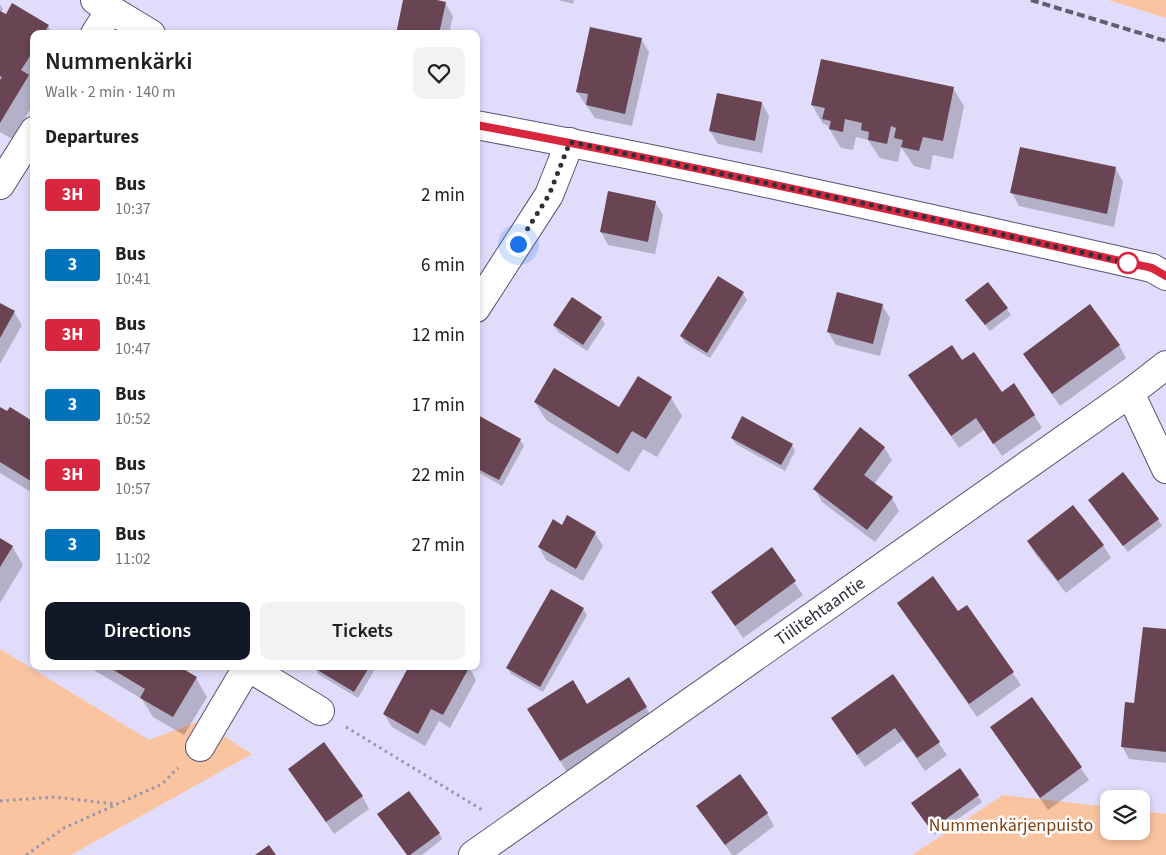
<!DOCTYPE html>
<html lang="en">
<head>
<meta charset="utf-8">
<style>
  body { margin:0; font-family:"Source Sans 3",sans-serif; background:#f2f2f2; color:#202124; height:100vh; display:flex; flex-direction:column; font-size:19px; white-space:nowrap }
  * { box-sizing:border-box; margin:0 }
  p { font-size:16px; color:#757577 }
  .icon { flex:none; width:28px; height:28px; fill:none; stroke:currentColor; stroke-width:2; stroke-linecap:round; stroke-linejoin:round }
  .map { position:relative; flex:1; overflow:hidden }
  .sheet { position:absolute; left:30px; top:30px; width:450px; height:640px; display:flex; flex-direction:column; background:#fff; border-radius:10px; box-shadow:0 2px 8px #0003 }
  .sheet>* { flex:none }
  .badge { padding:0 10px; border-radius:4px; font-size:18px; line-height:32px }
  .buttons { position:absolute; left:1100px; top:790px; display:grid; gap:10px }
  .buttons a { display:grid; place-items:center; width:50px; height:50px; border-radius:10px; background:#fff; box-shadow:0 2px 8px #0003; font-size:25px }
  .you { position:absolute; width:25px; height:25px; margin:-12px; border:4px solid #fff; border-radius:50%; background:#1a73e8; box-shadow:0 0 0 8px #1a73e833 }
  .map>.badge { position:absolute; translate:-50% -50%; box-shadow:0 0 0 2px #fff }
  h2 { padding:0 15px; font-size:19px; line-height:45px }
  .round { display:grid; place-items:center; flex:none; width:52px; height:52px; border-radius:10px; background:#f2f2f2 }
  .summary { display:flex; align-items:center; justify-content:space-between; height:85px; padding:0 15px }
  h1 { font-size:24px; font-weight:600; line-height:38px }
  .cta { display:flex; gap:10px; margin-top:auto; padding:10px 15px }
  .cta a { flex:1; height:58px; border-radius:10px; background:#111827; color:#fff; font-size:20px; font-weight:600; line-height:58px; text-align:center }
  .cta a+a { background:#f2f2f2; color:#202124 }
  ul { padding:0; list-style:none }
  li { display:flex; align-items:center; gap:15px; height:70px; padding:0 15px }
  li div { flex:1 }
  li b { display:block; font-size:19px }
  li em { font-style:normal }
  li .badge { min-width:55px; font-weight:700; text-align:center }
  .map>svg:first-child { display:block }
  .green { fill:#fac4a1 }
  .shadow { fill:#0003 }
  .building { fill:#694553 }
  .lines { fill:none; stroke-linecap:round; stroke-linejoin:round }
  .minor-casing { stroke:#5a5374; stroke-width:30 }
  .path { stroke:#9995ad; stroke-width:3; stroke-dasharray:2.5 4; stroke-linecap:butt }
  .minor { stroke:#fff; stroke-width:28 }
  .rail { stroke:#615e70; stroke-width:4; stroke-dasharray:8 4; stroke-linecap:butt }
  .line-casing { stroke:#fff; stroke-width:11 }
  .line { stroke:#d7263d; stroke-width:8 }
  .walk { stroke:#322f3d; stroke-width:5; stroke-dasharray:0 9 }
  .stop-dot { fill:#fff; stroke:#d7263d; stroke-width:2.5 }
  .labels { text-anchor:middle; stroke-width:5; stroke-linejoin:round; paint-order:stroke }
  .street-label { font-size:18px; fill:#322f3d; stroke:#fff }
  .park-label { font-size:18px; fill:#7d4316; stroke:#fff }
</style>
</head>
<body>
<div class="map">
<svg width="1166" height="855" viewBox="0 0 1166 855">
  <rect width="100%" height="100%" fill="#e1dcfb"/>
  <path class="green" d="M1108,0H1166V18Z
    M0,649L149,740L199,721L221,681L227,686L206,725L252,754L71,855H0Z
    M1003,795L1109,807V831H1141V811L1166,814V855H912Z"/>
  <path class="shadow" d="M405,0H431L445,3L453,16L449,34H397Z
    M558,0H574L573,4Z
    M0,5L3,9L1,13L48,26L52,34H34V103L12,139L0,132Z
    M641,39L649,52L632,126L595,118L577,92Z
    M953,88L964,106L953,159L933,155L930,170L914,166L901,147L898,162L880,158L868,140L856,137L853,150L841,148L827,125L823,124L812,105Z
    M762,103L769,116L762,153L718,144L710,131Z
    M1116,169L1123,182L1114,227L1019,206L1012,193Z
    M655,202L663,215L655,254L608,245L601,232Z
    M718,278L743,293L747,300L710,358L685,343L681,336Z
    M0,304L14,312L22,325L0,364Z
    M882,305L890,318L880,356L836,345L828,332Z
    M970,306L1007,309L1011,315L990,331Z
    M601,318L605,324L587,351L558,332L554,326Z
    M1119,345L1126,358L1060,406L1024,354Z
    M962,362L1001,393L1034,415L1042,428L1002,456L984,430L959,448L910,376Z
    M671,398L682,416L657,457L643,449L629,472L546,420L535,402L619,409Z
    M0,408L7,413L34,424V494L0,473Z
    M476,416L520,440L524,446L502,486L476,471Z
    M732,438L792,445L795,451L785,471L736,444Z
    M884,447L892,460L874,484L892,498L899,511L875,542L822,502L815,489Z
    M1093,506L1158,519L1162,526L1128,552Z
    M563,526L595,533L603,546L583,581L546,560L539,547Z
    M0,539L12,546L23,565L0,603Z
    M1028,542L1103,545L1111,558L1066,593L1036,555Z
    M771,549L803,595L743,638L712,592Z
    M898,603L958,613L967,607L1021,685L977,717Z
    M583,609L587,615L543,692L511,674L508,668Z
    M1166,631V763L1129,759L1122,746L1136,704Z
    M87,666H190L186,673L196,678L207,697L184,735L153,717L142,699Z
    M315,666H371L374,671L358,698L318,674Z
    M469,667L476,680L450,728L439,721L425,746L392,727L384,714Z
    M892,676L947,755L925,771L903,740L865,767L840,731Z
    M1032,698L1089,780L1048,810L992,728Z
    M587,705L646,707L653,720L568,774L536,722Z
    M289,769L362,796L369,809L334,834Z
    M960,770L982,802L935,835L916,809Z
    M698,806L767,813L774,826L736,855H732Z
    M439,833L442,839L422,855H408Z"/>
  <path class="building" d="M403,0H437L446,2L439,34H396Z
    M12,3L49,25L43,34H34V50L21,70L29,75L0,123V80L2,77L0,76V11L6,14Z
    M590,27L642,38L625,114L586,105L588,94L576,92Z
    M821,59L954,87L943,141L923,137L919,151L901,147L903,140L894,138L896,128L891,126L887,144L868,140L869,132L861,130L862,123L845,119L843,132L829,129L831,121L822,119L825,108L811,105Z
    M717,93L762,102L755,141L709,131Z
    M1020,147L1116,167L1107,214L1010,193Z
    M608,191L656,201L648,242L600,232Z
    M718,276L744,292L707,353L680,336Z
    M988,282L1008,308L985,325L965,300Z
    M837,292L883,304L873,344L827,332Z
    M572,297L602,317L583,345L553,325Z
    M0,303L15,311L0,338Z
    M1090,304L1120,345L1052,394L1023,354Z
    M952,345L962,360L974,352L1002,392L1014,383L1035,415L993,444L976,418L951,436L908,375Z
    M554,368L619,407L638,376L672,397L646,439L632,431L618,454L534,402Z
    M0,407L7,411L10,407L34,422V483L0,462Z
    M476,414L521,439L499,480L476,468Z
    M742,416L793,444L781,465L731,438Z
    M860,427L885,447L864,475L893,497L867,530L813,489Z
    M1123,472L1159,519L1123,546L1088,500Z
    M1073,505L1104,545L1058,581L1027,541Z
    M567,515L596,532L576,569L538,547L553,519L562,525Z
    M0,538L13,546L0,567Z
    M772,547L796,581L735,626L711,592Z
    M933,576L958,611L967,605L1014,672L969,704L897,603Z
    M551,589L584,608L540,687L506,668Z
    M1143,627L1166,629V752L1121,747L1125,702L1134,703Z
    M107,666H178L197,677L173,717L140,698L145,689Z
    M311,666H370L354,692Z
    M409,666H470L443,715L431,709L418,734L383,714Z
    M893,674L940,742L917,758L895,728L857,755L831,718Z
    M629,677L647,707L560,761L527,709L573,680L587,704Z
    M1032,697L1082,767L1040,798L990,727Z
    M324,742L363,796L326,822L288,769Z
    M960,768L979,795L931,830L911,803Z
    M740,774L768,813L725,845L696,806Z
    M409,791L440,833L410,855H407L377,814Z
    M269,845L276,855H255Z"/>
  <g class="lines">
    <defs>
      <g id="minor">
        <path d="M95,0L151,34"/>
        <path d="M95,34L110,10"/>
        <path d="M476,125C703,167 928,218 1152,268L1166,276"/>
        <path d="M0,185L34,131"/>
        <path d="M476,308L549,195L570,142"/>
        <path d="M1130,393L1166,469"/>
        <path d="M248,667L320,711"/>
        <path d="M200,747L248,666"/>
        <path id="s1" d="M473,855L1130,393L1166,365"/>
      </g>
    </defs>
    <use href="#minor" class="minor-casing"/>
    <path class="path" d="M346,727L484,811
      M0,801L54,797L115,804
      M26,855L64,828L162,784L178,768"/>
    <use href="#minor" class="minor"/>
    <path class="rail" d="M1031,0L1166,41"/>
  </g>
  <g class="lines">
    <defs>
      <path id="line" d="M476,125C703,167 927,218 1152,268L1166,276"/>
    </defs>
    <use href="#line" class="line-casing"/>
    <use href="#line" class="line"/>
    <path class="walk" d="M518,244L549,195L570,142L890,209L1128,263"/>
  </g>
  <circle class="stop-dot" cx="1128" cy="263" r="10"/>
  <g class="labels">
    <g class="street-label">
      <text dy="6" stroke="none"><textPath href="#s1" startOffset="424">Tiilitehtaantie</textPath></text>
    </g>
    <g class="park-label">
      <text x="1011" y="831">Nummenkärjenpuisto</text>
    </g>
  </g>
</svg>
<div class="buttons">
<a><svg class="icon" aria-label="layers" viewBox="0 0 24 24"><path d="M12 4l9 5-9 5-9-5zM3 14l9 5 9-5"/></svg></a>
</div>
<div class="you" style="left:518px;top:244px"></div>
<section class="sheet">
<div class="summary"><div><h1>Nummenkärki</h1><p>Walk · 2 min · 140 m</p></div><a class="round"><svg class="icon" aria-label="heart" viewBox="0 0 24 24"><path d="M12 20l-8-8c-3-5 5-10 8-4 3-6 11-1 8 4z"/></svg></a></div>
<h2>Departures</h2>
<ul>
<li><span class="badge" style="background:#d7263d;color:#fff">3H</span><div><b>Bus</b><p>10:37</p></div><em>2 min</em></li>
<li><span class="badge" style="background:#0072bc;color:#fff">3</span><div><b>Bus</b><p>10:41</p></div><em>6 min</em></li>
<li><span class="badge" style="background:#d7263d;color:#fff">3H</span><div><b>Bus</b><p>10:47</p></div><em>12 min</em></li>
<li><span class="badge" style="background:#0072bc;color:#fff">3</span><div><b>Bus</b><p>10:52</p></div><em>17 min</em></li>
<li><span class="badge" style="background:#d7263d;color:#fff">3H</span><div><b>Bus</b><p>10:57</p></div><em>22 min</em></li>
<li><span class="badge" style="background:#0072bc;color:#fff">3</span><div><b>Bus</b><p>11:02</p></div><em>27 min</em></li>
</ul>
<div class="cta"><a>Directions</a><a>Tickets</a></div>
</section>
</div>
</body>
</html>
